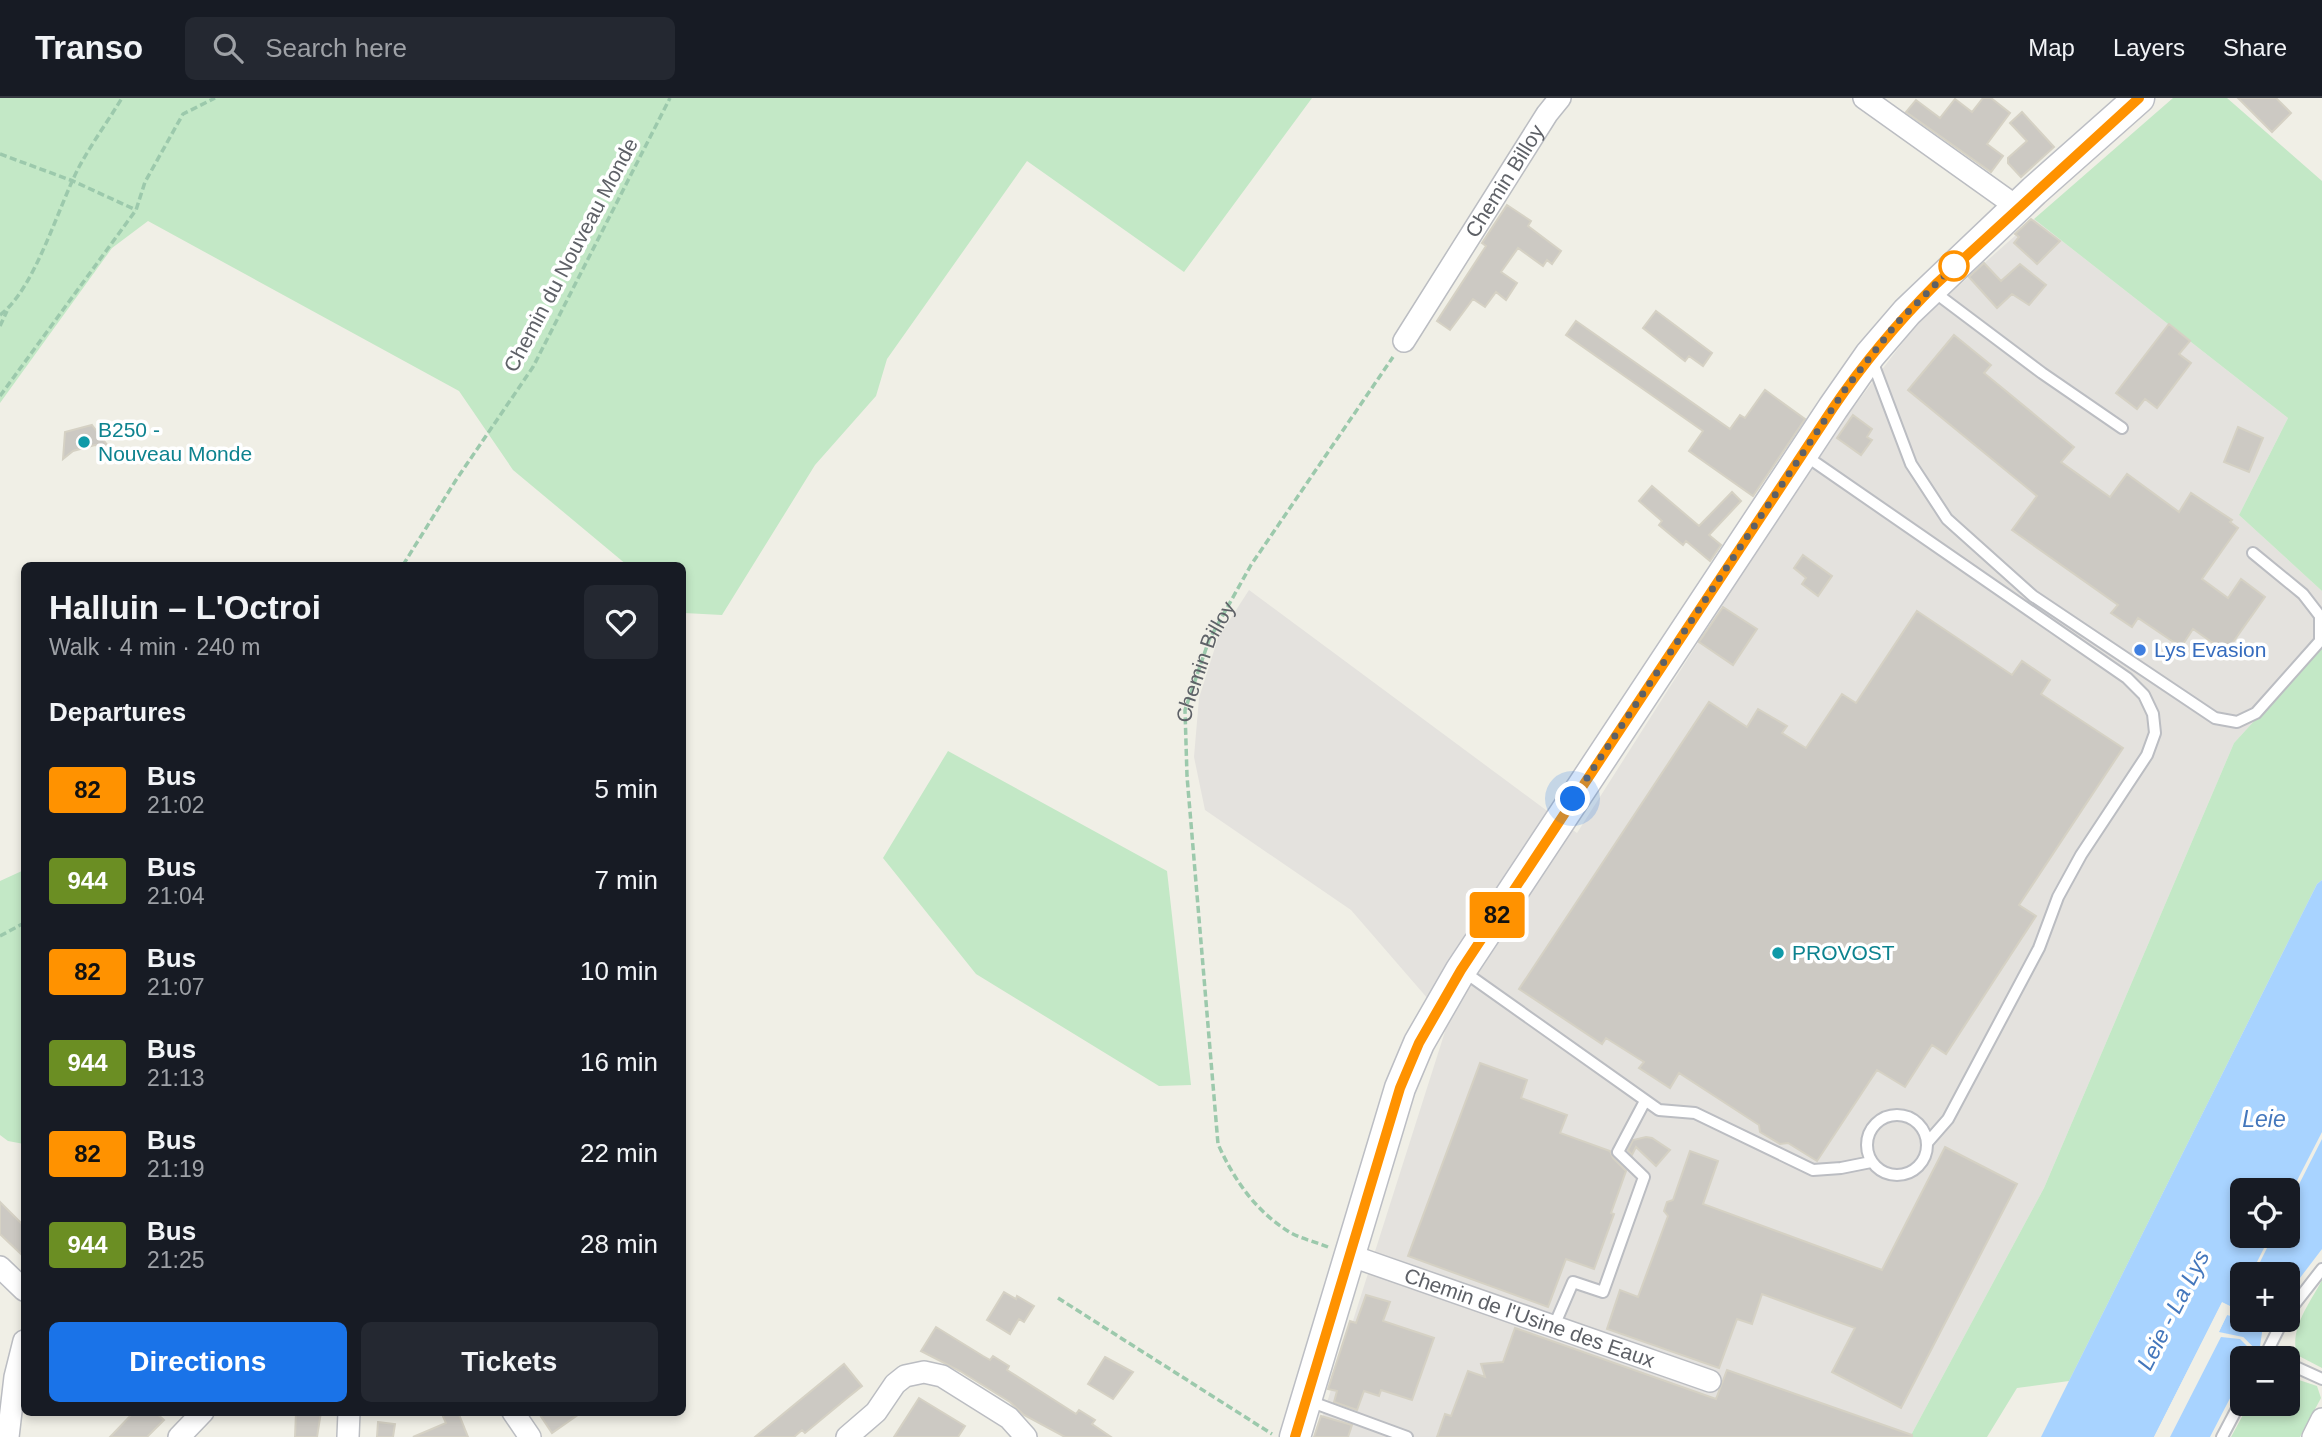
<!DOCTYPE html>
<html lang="en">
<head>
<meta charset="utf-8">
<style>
  body { margin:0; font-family:Arial,sans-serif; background:#242831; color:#f1f3f6; height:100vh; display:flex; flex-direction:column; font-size:26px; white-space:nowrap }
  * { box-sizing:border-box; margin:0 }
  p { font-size:23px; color:#9ea1a6 }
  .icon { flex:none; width:38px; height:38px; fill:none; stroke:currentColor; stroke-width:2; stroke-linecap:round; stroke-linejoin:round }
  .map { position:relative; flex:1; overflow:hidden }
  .side { position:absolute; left:21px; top:464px; width:665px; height:854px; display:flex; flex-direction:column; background:#171b24; border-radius:10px; box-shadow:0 4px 10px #0003 }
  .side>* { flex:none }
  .badge { padding:0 14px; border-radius:5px; font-size:24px; line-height:46px }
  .tools { position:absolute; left:2230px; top:1080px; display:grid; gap:14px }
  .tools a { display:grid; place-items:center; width:70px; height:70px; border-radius:10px; background:#171b24; box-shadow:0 4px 10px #0003; font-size:35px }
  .you { position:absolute; width:35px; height:35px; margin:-18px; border:5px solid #fff; border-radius:50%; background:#1a73e8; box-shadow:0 0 0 10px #1a73e833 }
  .map>.badge { position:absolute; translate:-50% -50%; box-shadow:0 0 0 4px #fff }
  h2 { padding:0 28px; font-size:26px; line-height:63px }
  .round { display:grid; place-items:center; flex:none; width:74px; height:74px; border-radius:10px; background:#242831 }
  .summary { display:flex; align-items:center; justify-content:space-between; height:119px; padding:0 28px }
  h1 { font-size:33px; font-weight:700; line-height:52px }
  .button { display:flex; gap:14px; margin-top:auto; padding:14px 28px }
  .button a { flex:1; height:80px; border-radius:10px; background:#1a73e8; color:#fff; font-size:28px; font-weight:700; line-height:80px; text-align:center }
  .button a+a { background:#242831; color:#f1f3f6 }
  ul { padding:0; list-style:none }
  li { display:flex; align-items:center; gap:21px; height:91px; padding:0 28px }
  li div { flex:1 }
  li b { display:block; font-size:26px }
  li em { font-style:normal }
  li .badge { min-width:77px; font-weight:700; text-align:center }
  header { display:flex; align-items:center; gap:42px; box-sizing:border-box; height:98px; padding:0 35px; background:#171b24; border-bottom:2px solid #363941 }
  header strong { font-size:33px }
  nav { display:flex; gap:38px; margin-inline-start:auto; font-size:24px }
  .search { width:490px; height:63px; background:#242831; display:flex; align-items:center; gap:18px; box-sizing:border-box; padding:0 24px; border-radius:10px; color:#9ea1a6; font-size:26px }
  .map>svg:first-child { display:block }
  .industrial { fill:#e4e2de }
  .green { fill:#c3e8c6 }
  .water { fill:#a8d3ff }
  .pier { fill:#f0efe6 }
  .building { fill:#ccc9c3; stroke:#d5d1c4; stroke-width:2 }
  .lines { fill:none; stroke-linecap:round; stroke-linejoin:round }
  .service-casing { stroke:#bbbdc2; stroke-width:14 }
  .minor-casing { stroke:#bbbdc2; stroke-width:24 }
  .secondary-casing { stroke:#bcbec4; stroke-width:33 }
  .path { stroke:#9cc9ac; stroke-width:3.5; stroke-dasharray:7 3.5; stroke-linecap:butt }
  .service { stroke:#fff; stroke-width:10 }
  .minor { stroke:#fff; stroke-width:21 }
  .secondary { stroke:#fff; stroke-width:30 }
  .line-casing { stroke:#fff; stroke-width:16 }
  .line { stroke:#ff9200; stroke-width:10 }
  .walk { stroke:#5e6167; stroke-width:7; stroke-dasharray:0 12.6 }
  .stop-dot { fill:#fff; stroke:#ff9200; stroke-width:3.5 }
  .culture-dot { fill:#0f9aa8; stroke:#fff; stroke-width:2.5 }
  .shop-dot { fill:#3f7fe0; stroke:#fff; stroke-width:2.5 }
  .labels { text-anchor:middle; stroke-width:7; stroke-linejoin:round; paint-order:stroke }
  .street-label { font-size:21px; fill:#5e6167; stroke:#fff }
  .culture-label { font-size:21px; fill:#0d838f; stroke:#fff; text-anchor:start }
  .shop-label { font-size:21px; fill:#366cbe; stroke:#fff; text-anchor:start }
  .water-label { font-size:23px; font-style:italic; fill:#4477bc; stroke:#fff }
</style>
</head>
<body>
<header>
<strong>Transo</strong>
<div class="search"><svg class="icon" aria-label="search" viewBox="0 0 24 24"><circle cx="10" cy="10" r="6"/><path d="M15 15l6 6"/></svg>Search here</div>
<nav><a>Map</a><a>Layers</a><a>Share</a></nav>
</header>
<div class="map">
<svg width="2322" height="1339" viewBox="0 0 2322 1339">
  <rect width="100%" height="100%" fill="#f0efe6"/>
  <path class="industrial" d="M2034,121L2288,320L2239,417L2322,493V549L2234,645L2044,1090L1910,1339H1316L1448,924L1351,812L1205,712L1194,659L1199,600L1218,540L1249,492L1577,735L1816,359L1918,224Z"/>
  <path class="green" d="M0,0H1312L1184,174L1027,63L887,261L876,298L815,367L722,517L684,515L682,467H627L513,372L459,293L148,123L112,150L0,305Z
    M2173,0H2227L2322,83V493L2239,417L2288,320L2034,121Z
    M2322,549V782L2317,786L2069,1283L2017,1290L1987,1339H1910L2044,1090L2234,645Z
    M948,653L1167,773L1191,987L1159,988L976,876L883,760Z
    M24,772V1046L8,1043L0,1037V783Z
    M2322,1182V1270L2297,1257C2289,1231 2310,1205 2322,1182Z
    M2287,1278L2317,1288L2321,1300L2300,1339H2231L2249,1306H2287Z"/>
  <path class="water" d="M2322,782V1034L2287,1102V1092H2242V1138H2270L2251,1176H2242V1194L2234,1210L2222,1205L2154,1339H2041L2317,786Z
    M2322,1041V1151L2287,1197V1176H2254L2273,1138H2287V1110Z
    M2242,1200V1222H2268L2263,1228L2259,1255L2243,1239L2241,1240L2255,1256L2250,1260H2242V1277L2210,1339H2166L2227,1217L2233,1218Z"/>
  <path class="pier" d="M2242,1194V1200L2233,1218L2227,1217L2219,1234L2243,1239L2259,1255L2255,1256L2240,1241L2221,1239L2170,1339H2163L2224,1215L2231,1213L2224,1209L2158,1339H2154L2222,1204L2234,1210Z"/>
  <path class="building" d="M1983,0H1991L2010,15L1987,46L2003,58L1991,74L1906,14L1916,2L1940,20L1955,1L1972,14Z
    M2238,0H2276L2291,15L2272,34Z
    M2022,14L2054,49L2021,79L2008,65V60L2027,43L2010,25Z
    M1507,107L1531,123L1528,128L1561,153L1552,166L1547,162L1543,168L1518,150L1501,174L1517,185L1506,202L1496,194L1485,209L1473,201L1450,232L1437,223L1486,148L1482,145Z
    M2031,121L2060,143L2037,166L2014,145L2019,139L2015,136Z
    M1984,165L2001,183L2020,166L2046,187L2029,207L2012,196L1997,210L1969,179Z
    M1656,213L1712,255L1703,268L1689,258L1685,263L1643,230Z
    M1576,223L1730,331L1740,317L1745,320L1765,292L1805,321L1753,398L1689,353L1703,333L1566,237Z
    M2169,226L2190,243L2179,256L2191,265L2157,310L2145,301L2137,311L2116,295Z
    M1954,237L1991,267L1984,275L2074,349L2061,364L2110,399L2127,376L2179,414L2191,395L2232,422L2230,424L2238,430L2202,481L2228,500L2241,481L2265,499L2226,554L2193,531L2181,549L2138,520L2132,529L2111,515L2118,507L2012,432L2037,398L1908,292Z
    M1853,317L1872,331L1867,339L1872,342L1861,357L1837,340Z
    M92,327L108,348L95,347L73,353L63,361L65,334Z
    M2238,329L2263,340L2249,374L2224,364Z
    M1652,388L1699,428L1732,394L1741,403L1709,437L1721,447L1710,463L1686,443L1683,447L1659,427L1662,423L1639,403Z
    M1803,457L1832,478L1818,498L1802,486L1806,480L1794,470Z
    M1723,509L1757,531L1733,567L1699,544Z
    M1917,513L2012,577L2022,563L2050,582L2041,596L2123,650L2019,807L2036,818L1946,956L1932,947L1905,989L1877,972L1817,1063L1788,1045L1780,1046L1760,1034L1759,1027L1679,975L1670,990L1639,970L1644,964L1606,940L1602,946L1519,891L1709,604L1747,629L1758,611L1787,628L1782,635L1806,650L1842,596L1856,605Z
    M1480,965L1527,982L1521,1000L1567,1017L1560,1035L1610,1053L1613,1060L1626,1073L1611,1115L1614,1116L1594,1171L1566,1161L1548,1209L1408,1158Z
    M1646,1039L1652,1040L1670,1052L1656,1068L1636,1049L1632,1057L1628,1052L1633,1042Z
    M1945,1049L2017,1086L1901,1310L1832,1274L1855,1230L1762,1196L1752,1226L1737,1221L1719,1270L1607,1231L1620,1192L1638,1199L1668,1118L1664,1113L1667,1104L1673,1102L1690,1053L1718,1063L1703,1106L1882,1172Z
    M0,1104L24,1128V1159L0,1136Z
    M1004,1194L1016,1201L1017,1198L1034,1208L1024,1224L1019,1221L1010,1236L987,1222Z
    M1366,1197L1390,1204L1383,1223L1434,1240L1412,1302L1381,1292L1379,1298L1364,1293L1357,1312L1334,1304L1337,1293L1328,1291L1350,1223L1356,1225Z
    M936,1229L983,1258L990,1262L993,1258L1009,1268L1007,1272L1076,1316L1079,1312L1095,1322L1092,1326L1111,1339H1065L1024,1317L1010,1304L960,1273L921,1253Z
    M1515,1230L1716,1301L1727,1272L1912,1337V1339H1437L1445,1316L1451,1318L1468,1273L1485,1279L1481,1266L1503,1264Z
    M1105,1259L1133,1274L1113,1301L1088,1286Z
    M844,1266L862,1288L846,1301L805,1335L802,1332L794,1339H755Z
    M919,1300L965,1328L958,1339H894Z
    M134,1314H155L164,1322L147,1339H110Z
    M296,1314H321L317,1339H295Z
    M441,1314H458L468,1339H413L446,1325Z
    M538,1314H582L552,1335Z
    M1321,1318L1352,1327L1348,1339H1314Z
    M378,1324L395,1326L393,1339H377Z"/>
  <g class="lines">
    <defs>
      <path id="service" d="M1933,193L2042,275L2122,330
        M1871,260L1911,366L1947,421L2033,498L2215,620L2237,624L2256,615L2320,543V518L2303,496L2253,455
        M1803,356L2127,580L2144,597L2153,616L2155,635L2147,657L2081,757L2058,799L2039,850L1948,1021L1927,1045
        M1463,873L1659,1012L1695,1015L1813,1072L1841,1070L1871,1064
        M1867 1047a30 30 0 1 1 60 0a30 30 0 1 1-60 0Z
        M2287,1216L2322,1171
        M1554,1228L1573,1184L1603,1194L1644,1079L1618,1054L1645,1003
        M2264,1260L2283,1222
        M2287,1265L2322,1281
        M1309,1303L1407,1339
        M2222,1339L2242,1301"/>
      <g id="minor">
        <path d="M1864,0L2017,109"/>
        <path id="s2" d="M1404,243L1547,16L1560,0"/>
        <path id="s3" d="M1349,1157L1710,1283"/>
        <path d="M0,1169L24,1192"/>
        <path d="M513,1314L530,1339"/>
        <path d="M8,1339L15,1279L24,1243"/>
        <path d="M179,1339L203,1314"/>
        <path d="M348,1339L349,1314"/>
        <path d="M847,1339L876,1314L895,1286L905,1278L924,1274L942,1278L1009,1320L1026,1339"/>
        <path d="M2313,1339L2322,1321"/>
      </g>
      <path id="secondary" d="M1295,1339L1400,990L1419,945L1461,872L1833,310L1870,257L1907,214L2034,93L2139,0"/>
    </defs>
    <use href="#service" class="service-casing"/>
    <use href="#minor" class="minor-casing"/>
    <use href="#secondary" class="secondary-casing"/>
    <g class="path">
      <path d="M0,56L73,83L136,112"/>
      <path d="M0,217C35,191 58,109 79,69C92,45 108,23 122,0"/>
      <path d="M0,228L7,213"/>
      <path d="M0,298L136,112L145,84L183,16L215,0"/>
      <path d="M403,467L456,382L533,269L670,0"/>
      <path d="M0,838L24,825"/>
      <path id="s1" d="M1328,1149C1316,1144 1302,1141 1291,1135C1256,1114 1234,1082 1218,1046L1187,678L1185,612L1209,542L1251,467L1393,259"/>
      <path d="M1058,1200L1272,1336"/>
    </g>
    <use href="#service" class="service"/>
    <use href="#minor" class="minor"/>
    <use href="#secondary" class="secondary"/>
  </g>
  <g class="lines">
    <defs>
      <path id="line" d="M1295,1339L1400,990L1419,945L1461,872L1833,310C1865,263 1896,226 1936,186L2139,0"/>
    </defs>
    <use href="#line" class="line-casing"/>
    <use href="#line" class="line"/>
    <path class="walk" d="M1573,701L1846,290L1896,226L1954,168"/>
  </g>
  <circle class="stop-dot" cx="1954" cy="168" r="14"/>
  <g class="culture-dot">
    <circle cx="84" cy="344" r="7"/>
    <circle cx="1778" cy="855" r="7"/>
  </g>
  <circle class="shop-dot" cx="2140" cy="552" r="7"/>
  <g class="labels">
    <g class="street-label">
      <text dy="7" stroke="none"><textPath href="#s2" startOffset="189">Chemin Billoy</textPath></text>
      <text transform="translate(571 157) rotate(-62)" y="7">Chemin du Nouveau Monde</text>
      <text dy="7" stroke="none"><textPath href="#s1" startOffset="644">Chemin Billoy</textPath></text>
      <text dy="7" stroke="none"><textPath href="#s3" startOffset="191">Chemin de l'Usine des Eaux</textPath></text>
    </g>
    <g class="culture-label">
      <text x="98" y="339">B250 -<tspan x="98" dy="24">Nouveau Monde</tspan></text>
      <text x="1792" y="862">PROVOST</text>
    </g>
    <g class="shop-label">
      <text x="2154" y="559">Lys Evasion</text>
    </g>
    <g class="water-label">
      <text x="2264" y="1029">Leie</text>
      <text transform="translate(2173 1212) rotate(-63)" y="8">Leie - La Lys</text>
    </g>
  </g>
</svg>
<div class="tools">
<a><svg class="icon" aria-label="locate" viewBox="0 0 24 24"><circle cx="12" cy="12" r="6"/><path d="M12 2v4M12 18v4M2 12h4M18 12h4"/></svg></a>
<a>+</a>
<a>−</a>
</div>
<div class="you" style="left:1573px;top:701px"></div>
<b class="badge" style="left:1497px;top:817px;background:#ff9200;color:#111">82</b>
<section class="side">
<div class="summary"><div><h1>Halluin – L'Octroi</h1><p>Walk · 4 min · 240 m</p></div><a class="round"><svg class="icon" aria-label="heart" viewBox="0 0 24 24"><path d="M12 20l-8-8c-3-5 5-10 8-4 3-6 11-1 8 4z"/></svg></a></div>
<h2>Departures</h2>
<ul>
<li><span class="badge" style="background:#ff9200;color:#111">82</span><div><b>Bus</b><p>21:02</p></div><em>5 min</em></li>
<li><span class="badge" style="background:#6b8e23;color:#fff">944</span><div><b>Bus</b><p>21:04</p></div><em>7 min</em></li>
<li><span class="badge" style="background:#ff9200;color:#111">82</span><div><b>Bus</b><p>21:07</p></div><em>10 min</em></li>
<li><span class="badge" style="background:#6b8e23;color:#fff">944</span><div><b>Bus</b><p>21:13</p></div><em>16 min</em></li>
<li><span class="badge" style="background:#ff9200;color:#111">82</span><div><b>Bus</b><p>21:19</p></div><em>22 min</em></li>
<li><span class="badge" style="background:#6b8e23;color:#fff">944</span><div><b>Bus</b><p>21:25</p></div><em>28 min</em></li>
</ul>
<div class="button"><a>Directions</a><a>Tickets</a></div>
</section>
</div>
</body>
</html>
